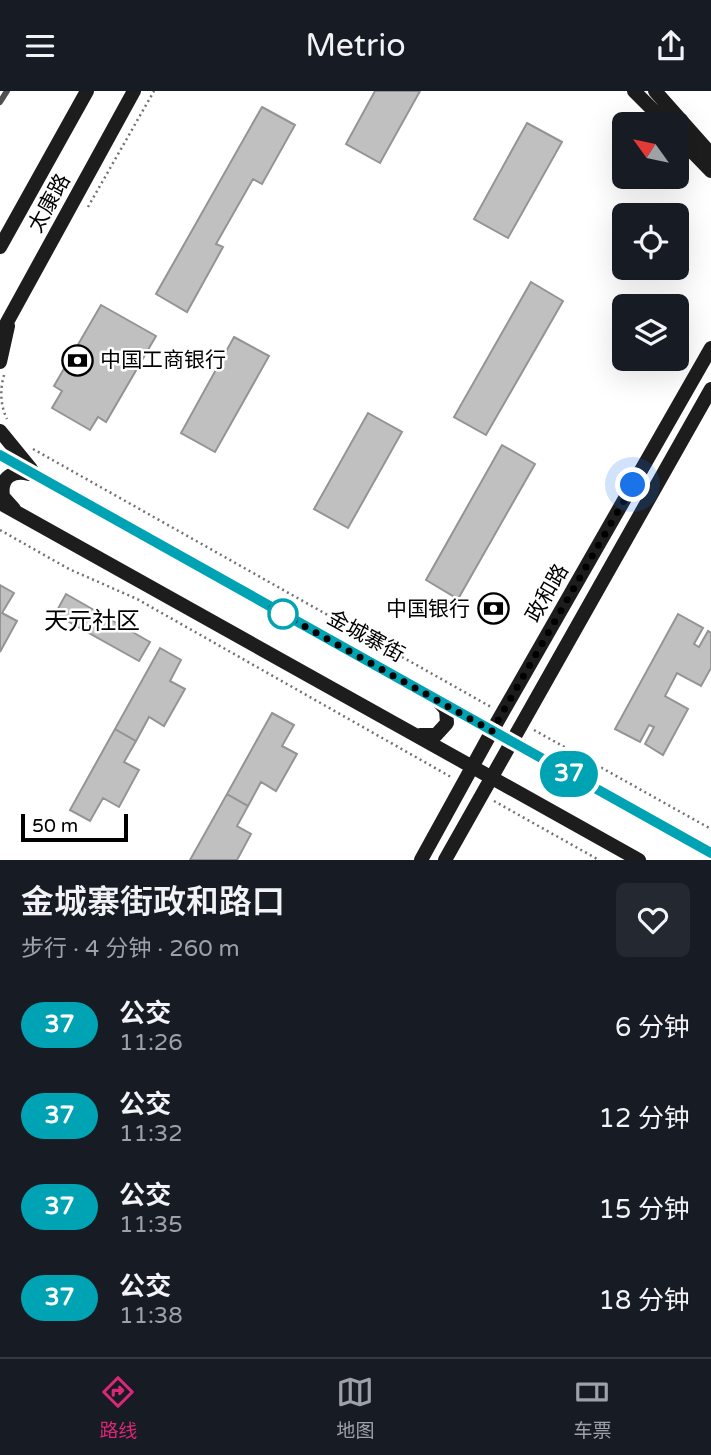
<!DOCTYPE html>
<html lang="zh">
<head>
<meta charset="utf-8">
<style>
  body { margin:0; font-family:"Varela Round","Noto Sans SC",sans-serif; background:#242831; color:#f1f3f6; height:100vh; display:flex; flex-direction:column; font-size:26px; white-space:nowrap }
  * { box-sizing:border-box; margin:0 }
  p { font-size:23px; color:#9ea1a6 }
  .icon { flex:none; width:38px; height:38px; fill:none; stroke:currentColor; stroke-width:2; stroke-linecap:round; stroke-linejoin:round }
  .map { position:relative; height:769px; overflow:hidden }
  .drawer { display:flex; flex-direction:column; background:#171b24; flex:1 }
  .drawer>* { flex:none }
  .badge { padding:0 14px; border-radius:23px; font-size:24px; line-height:46px }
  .needle { width:46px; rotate:303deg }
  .tools { position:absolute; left:612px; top:21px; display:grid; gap:14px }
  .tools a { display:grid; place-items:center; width:77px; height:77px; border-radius:10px; background:#171b24; box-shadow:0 7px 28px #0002; font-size:35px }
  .scale { position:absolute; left:21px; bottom:18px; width:107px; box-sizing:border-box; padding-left:7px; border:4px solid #000; border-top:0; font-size:19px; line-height:24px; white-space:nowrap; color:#000; -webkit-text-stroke:5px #fff; paint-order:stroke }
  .you { position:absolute; width:35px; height:35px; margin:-18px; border:5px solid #fff; border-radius:50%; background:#1a73e8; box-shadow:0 0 0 10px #1a73e833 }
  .map>.badge { position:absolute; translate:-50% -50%; box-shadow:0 0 0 4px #fff }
  .round { display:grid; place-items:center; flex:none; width:74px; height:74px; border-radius:10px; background:#242831 }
  .headline { display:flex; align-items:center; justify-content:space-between; height:119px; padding:0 21px }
  h1 { font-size:33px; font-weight:600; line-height:52px }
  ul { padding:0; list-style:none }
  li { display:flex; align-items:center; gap:21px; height:91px; padding:0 21px }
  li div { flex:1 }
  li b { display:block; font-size:26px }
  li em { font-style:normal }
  li .badge { min-width:77px; font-weight:700; text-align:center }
  header { display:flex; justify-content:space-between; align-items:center; height:91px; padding:0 21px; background:#171b24; font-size:32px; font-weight:600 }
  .dock { display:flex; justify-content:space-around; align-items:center; height:98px; border-top:2px solid #363941; background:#171b24; font-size:19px; color:#9ea1a6 }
  .dock a { display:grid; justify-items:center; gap:4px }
  .dock .selected { color:#db2777 }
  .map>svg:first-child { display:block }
  .building { fill:#c0c0c0; stroke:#949494; stroke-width:2 }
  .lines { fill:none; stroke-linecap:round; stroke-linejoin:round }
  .path { stroke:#727272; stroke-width:2.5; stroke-dasharray:2 3.5; stroke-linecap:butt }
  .lane { stroke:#505050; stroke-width:6 }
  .secondary { stroke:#1d1d1d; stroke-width:14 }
  .line-casing { stroke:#fff; stroke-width:16 }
  .line { stroke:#00a3b4; stroke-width:10 }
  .walk { stroke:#000; stroke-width:7; stroke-dasharray:0 12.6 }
  .stop-dot { fill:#fff; stroke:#00a3b4; stroke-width:3.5 }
  .labels { text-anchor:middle; stroke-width:5; stroke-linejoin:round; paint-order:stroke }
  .street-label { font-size:21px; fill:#000; stroke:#fff }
  .poi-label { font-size:21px; fill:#000; stroke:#fff; text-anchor:start }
  .quarter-label { font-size:24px; fill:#000; stroke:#fff }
</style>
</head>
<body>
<header><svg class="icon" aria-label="menu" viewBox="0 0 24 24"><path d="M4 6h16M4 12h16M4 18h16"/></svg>Metrio<svg class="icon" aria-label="share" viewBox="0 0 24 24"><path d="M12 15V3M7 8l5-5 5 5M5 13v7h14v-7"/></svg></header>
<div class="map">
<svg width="711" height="769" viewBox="0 0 711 769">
  <rect width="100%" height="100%" fill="#fff"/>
  <path class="building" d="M375,0H420L380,72L346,53Z
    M262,16L295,34L262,93L253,88L216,153L223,156L187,221L156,203Z
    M527,32L562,51L508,147L474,128Z
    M531,191L563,210L486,344L454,326Z
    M101,214L156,245L106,331L98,326L90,339L52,317L62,300L54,295Z
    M234,246L269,265L215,361L181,342Z
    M368,322L402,341L348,437L314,418Z
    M502,354L535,373L458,508L426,489Z
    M0,494L14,502L2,522L17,530L0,561Z
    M66,503L150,551L139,570L55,523Z
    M678,523L703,537L694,553L699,556L708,540L711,542V577L701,595L677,582L665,605L688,618L663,664L645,653L654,636L649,634L640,651L615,638Z
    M160,557L181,569L170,590L185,598L164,635L149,626L136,650L115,638Z
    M272,622L294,634L282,655L297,663L276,700L261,691L248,715L227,703Z
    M115,638L136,650L124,671L139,679L119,716L103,707L90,730L70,719Z
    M227,703L248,715L237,735L251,743L237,769H190Z"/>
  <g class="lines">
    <path class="path" d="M88,116L154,0
      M4,284C0,298 0,314 7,328
      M33,358L491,616
      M0,439L69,478L137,508L451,686
      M534,639L711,738
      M494,710L599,769"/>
    <path class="lane" d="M0,11L7,0"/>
    <path class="secondary" d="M634,0L667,33
      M655,0L711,63
      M677,45L711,80
      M0,156L87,0
      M0,244L134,0
      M0,271L8,235
      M0,340L31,378
      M0,364L711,762
      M0,412L639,769
      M14,418C11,414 5,409 3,405C0,385 14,379 29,383
      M420,644H436L447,632L446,619L439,611
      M421,769L492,640L711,257
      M445,769L711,298"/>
  </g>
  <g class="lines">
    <defs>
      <path id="line" d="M0,364L711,762"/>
    </defs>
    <use href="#line" class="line-casing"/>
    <use href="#line" class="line"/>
    <path class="walk" d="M283,523L272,517L492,640L633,394"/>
  </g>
  <defs>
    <symbol id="bank-ring" viewBox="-11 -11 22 22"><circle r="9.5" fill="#fff" stroke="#000" stroke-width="1.5"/><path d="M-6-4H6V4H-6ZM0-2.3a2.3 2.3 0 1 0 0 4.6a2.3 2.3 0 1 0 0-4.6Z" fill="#000"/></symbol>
  </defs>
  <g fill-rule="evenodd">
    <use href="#bank-ring" x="60" y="252" width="35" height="35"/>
    <use href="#bank-ring" x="476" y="500" width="35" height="35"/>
  </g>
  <circle class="stop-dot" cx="283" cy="523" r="14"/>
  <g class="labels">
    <g class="street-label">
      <text transform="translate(49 112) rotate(-61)" y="7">太康路</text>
      <text transform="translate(547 502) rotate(-60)" y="7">政和路</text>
      <text transform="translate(366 545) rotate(29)" y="7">金城寨街</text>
    </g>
    <g class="poi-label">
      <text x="100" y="276">中国工商银行</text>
      <text x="470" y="525" text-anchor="end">中国银行</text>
    </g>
    <g class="quarter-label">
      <text x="92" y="538">天元社区</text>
    </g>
  </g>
</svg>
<div class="tools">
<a><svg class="needle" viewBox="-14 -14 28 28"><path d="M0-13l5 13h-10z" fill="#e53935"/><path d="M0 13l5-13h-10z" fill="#9ea1a6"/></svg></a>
<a><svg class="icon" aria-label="locate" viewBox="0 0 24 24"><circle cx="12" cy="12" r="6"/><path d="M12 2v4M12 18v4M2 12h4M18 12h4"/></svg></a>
<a><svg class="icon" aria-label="layers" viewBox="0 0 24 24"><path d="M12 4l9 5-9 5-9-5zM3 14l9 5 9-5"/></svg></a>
</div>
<div class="scale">50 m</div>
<div class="you" style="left:633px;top:394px"></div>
<b class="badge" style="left:569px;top:683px;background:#00a3b4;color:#fff">37</b>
</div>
<section class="drawer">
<div class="headline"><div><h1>金城寨街政和路口</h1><p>步行 · 4 分钟 · 260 m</p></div><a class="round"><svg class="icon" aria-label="heart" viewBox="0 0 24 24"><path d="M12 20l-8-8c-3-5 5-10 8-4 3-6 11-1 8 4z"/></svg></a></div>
<ul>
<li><span class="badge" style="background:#00a3b4;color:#fff">37</span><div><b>公交</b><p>11:26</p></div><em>6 分钟</em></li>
<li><span class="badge" style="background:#00a3b4;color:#fff">37</span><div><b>公交</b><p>11:32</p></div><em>12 分钟</em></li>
<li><span class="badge" style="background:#00a3b4;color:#fff">37</span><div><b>公交</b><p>11:35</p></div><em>15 分钟</em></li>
<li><span class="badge" style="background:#00a3b4;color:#fff">37</span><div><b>公交</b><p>11:38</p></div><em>18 分钟</em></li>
</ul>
</section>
<nav class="dock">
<a class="selected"><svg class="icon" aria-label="directions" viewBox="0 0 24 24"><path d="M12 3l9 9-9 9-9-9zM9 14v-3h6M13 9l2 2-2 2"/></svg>路线</a>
<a><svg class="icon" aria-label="map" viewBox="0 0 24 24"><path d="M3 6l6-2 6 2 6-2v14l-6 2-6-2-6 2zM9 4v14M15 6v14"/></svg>地图</a>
<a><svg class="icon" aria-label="tickets" viewBox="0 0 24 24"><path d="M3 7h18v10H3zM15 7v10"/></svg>车票</a>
</nav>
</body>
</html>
